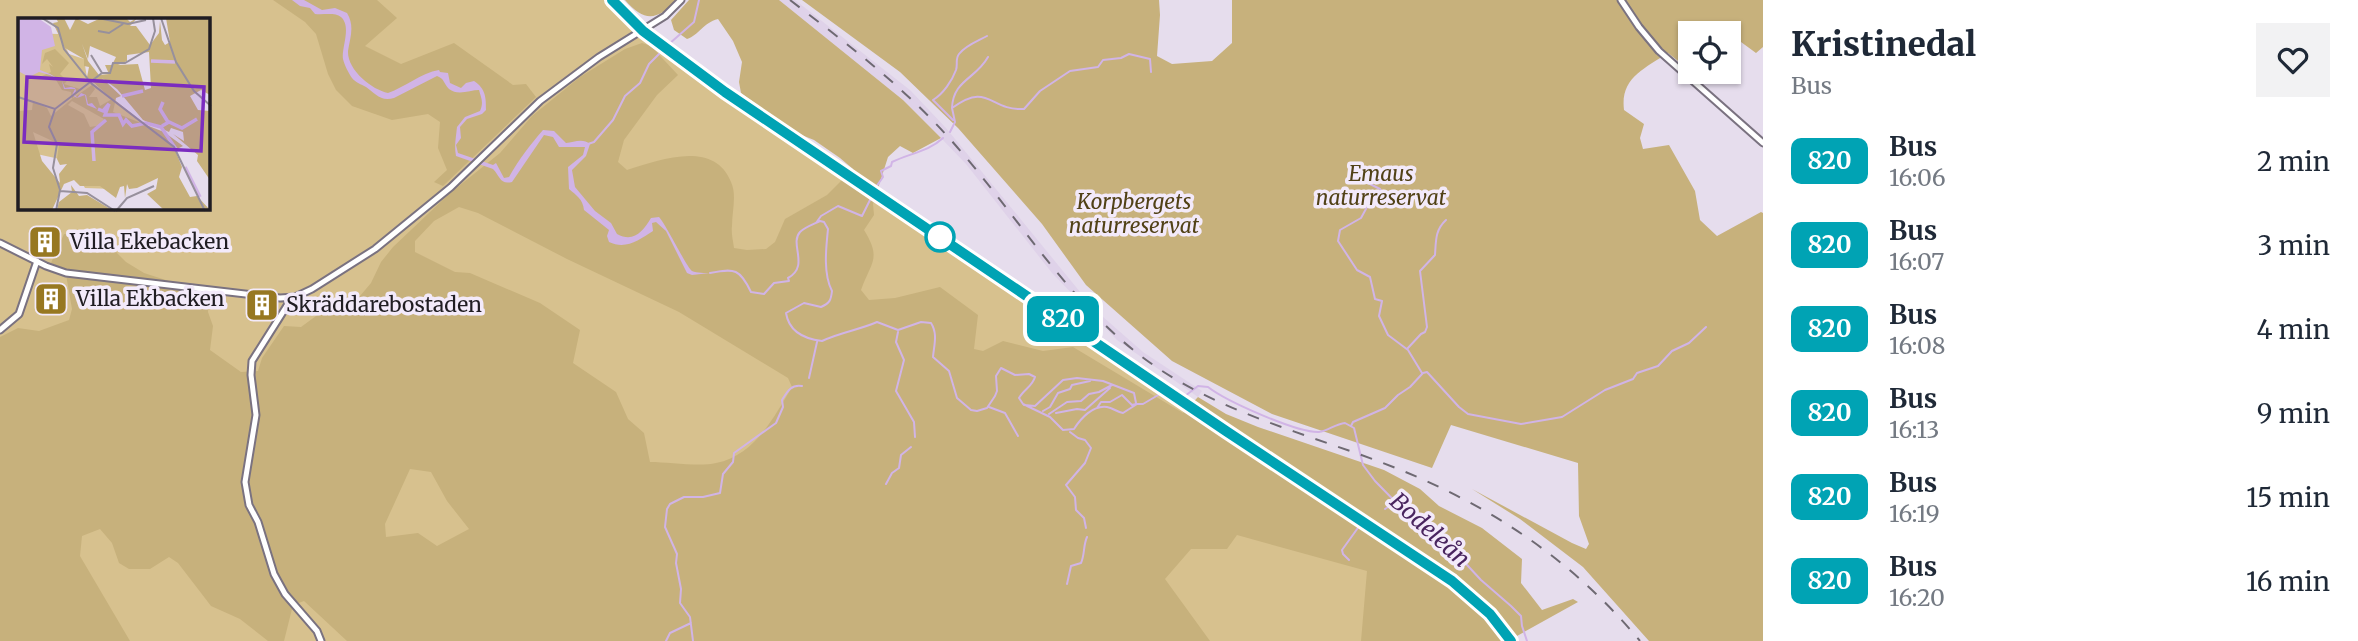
<!DOCTYPE html>
<html lang="en">
<head>
<meta charset="utf-8">
<style>
  body { margin:0; font-family:Merriweather,serif; background:#f2f2f3; color:#1f2937; height:100vh; display:flex; flex-direction:column; font-size:26px; white-space:nowrap }
  * { box-sizing:border-box; margin:0 }
  p { font-size:23px; color:#747a83 }
  .icon { flex:none; width:38px; height:38px; fill:none; stroke:currentColor; stroke-width:2; stroke-linecap:round; stroke-linejoin:round }
  .map { position:relative; flex:1; overflow:hidden }
  .side { display:flex; flex-direction:column; background:#fff; width:595px }
  .side>* { flex:none }
  .badge { padding:0 14px; border-radius:10px; font-size:24px; line-height:46px }
  .controls { position:absolute; left:1678px; top:21px; display:grid; gap:14px }
  .controls a { display:grid; place-items:center; width:63px; height:63px; border-radius:0px; background:#fff; box-shadow:0 2px 5px #0004; font-size:35px }
  .map>.badge { position:absolute; translate:-50% -50%; box-shadow:0 0 0 4px #fff }
  .round { display:grid; place-items:center; flex:none; width:74px; height:74px; border-radius:0px; background:#f2f2f3 }
  .headline { display:flex; align-items:center; justify-content:space-between; height:119px; padding:0 28px }
  h1 { font-size:33px; font-weight:800; line-height:52px }
  ul { padding:0; list-style:none }
  li { display:flex; align-items:center; gap:21px; height:84px; padding:0 28px }
  li div { flex:1 }
  li b { display:block; font-size:26px }
  li em { font-style:normal }
  li .badge { min-width:77px; font-weight:700; text-align:center }
  main { display:flex; flex:1; min-height:0 }
  .map>svg:first-child { display:block }
  .built { fill:#dfd2e9 }
  .green { fill:#d7c18e; fill-rule:evenodd }
  .forest { fill:#c7b17c; fill-rule:evenodd }
  .water { fill:#d1b4e6 }
  .lines { fill:none; stroke-linecap:round; stroke-linejoin:round }
  .stream { stroke:#d1b4e6; stroke-width:2 }
  .minor-casing { stroke:#7a7280; stroke-width:9 }
  .tertiary-casing { stroke:#7a7280; stroke-width:10 }
  .minor { stroke:#fff; stroke-width:5 }
  .tertiary { stroke:#fff; stroke-width:6 }
  .rail { stroke:#6e6972; stroke-width:2; stroke-dasharray:12 12; stroke-linecap:butt }
  .line-casing { stroke:#fff; stroke-width:16 }
  .line { stroke:#00a3b4; stroke-width:10 }
  .stop-dot { fill:#fff; stroke:#00a3b4; stroke-width:3.5 }
  .labels { text-anchor:middle; stroke-width:7; stroke-linejoin:round; paint-order:stroke }
  .park-label { font-size:21px; font-style:italic; fill:#514116; stroke:#f3eafa }
  .poi-label { font-size:21px; fill:#201d22; stroke:#f3eafa; text-anchor:start }
  .water-label { font-size:23px; font-style:italic; fill:#49245f; stroke:#f3eafa }
  .inset-river { fill:none; stroke:#d1b4e6; stroke-width:3.5 }
  .inset-road { fill:none; stroke:#97909c; stroke-width:2 }
  .view { fill:#7b2cbf; fill-opacity:0.15; stroke:#7b2cbf; stroke-width:3.5 }
  .inset-edge { fill:none; stroke:#201d22; stroke-width:3.5 }
</style>
</head>
<body>
<main>
<div class="map">
<svg width="1763" height="641" viewBox="0 0 1763 641">
  <rect width="100%" height="100%" fill="#e6dded"/>
  <path class="built" d="M779,0H795L910,90L946,128L1094,309L1143,352L1202,391L1198,397L1117,340L1052,273L966,164L941,138L903,100Z"/>
  <path class="green" d="M0,0H612L632,22L825,162L1462,593L1498,641H0ZM19,19H208V208H19Z"/>
  <path class="forest" d="M273,0H377L397,18L365,46L401,64L454,43L513,85L526,84L536,97L443,186L434,182L447,170L438,148L440,122L428,114L392,120L352,106L336,90L328,74L316,34L305,22Z
    M625,0H678C657,20 645,23 625,0Z
    M689,0H779L903,100L941,138L913,153L900,146L888,157L873,204L874,215L864,230C882,259 871,262 861,290L869,300L895,298L940,287L978,315L974,349L983,351L1003,341L1043,351L1073,347L1183,413L1198,397L1226,414L1258,427L1384,470L1420,489L1439,506L1482,528L1522,559L1521,583L1542,610L1573,599L1578,602L1508,641H1361L1367,571L1237,535L1227,549H1191L1165,579L1210,641H347L304,601L293,605L284,641H268L240,619L211,606L178,563L169,557L150,569H129L119,563L112,543L100,529L82,536L80,556L130,641H0V337L18,328L39,331L69,320L72,309L65,269L51,263L64,234L101,237L126,262L144,273L175,283L183,291L209,295L208,312L213,326L210,350L241,372L258,371L262,358L284,326L301,327L342,297L360,296L371,283L381,262L393,247L449,194L500,153L532,116L580,77L625,49L642,43L651,46L678,75L657,95L624,140L618,162L627,170C659,160 714,139 731,182C737,195 732,211 732,226C731,233 733,240 734,248L747,250L766,249L775,242L785,219L827,195L853,169L840,158L814,140L794,132L741,93L739,82L742,62L733,41L718,19C703,23 699,35 687,39L674,30L671,20ZM459,207L478,213L567,259L679,312L788,378L792,387C774,417 755,455 716,463C700,467 668,462 650,462L644,433L628,419L616,392L573,363L580,330L540,303L470,273L455,272L415,252V241L434,221ZM410,469L431,472L447,501L469,529L437,546L418,533L386,537L385,524Z
    M802,0H1159L1160,15L1157,56L1172,64L1212,61L1232,43V0H1763V47L1756,53L1726,31L1722,33H1690V63L1688,69L1668,53C1644,69 1620,78 1624,110L1644,124L1640,138L1643,149L1669,145L1695,191L1700,220L1717,236L1761,212L1763,213V641H1649L1583,567L1520,519L1472,489L1572,543L1586,549L1589,544L1579,516L1578,463L1451,425L1432,468L1272,414L1172,361L1086,285L1042,224L958,128L900,72Z"/>
  <path class="water" d="M292,0H304L322,10L335,8L347,13C355,26 350,38 348,51C347,70 372,90 388,93C405,87 421,73 439,70L440,72L448,73L450,83L461,88L466,83L474,81C486,89 486,98 486,110L482,114L467,119L460,127L461,138L456,145L458,153L493,165L496,163L504,178L509,177C519,159 530,145 543,130L554,131L566,143C574,142 583,138 590,144L586,156L572,170L575,187L595,211L611,223L617,234C634,243 643,231 651,218L659,217C667,226 687,268 692,271C697,273 705,273 710,273L692,275L687,273L666,231L656,222L652,223L653,231C639,240 626,250 609,242L607,236L609,230L584,210C583,199 576,195 569,189L568,167L583,155L585,147H559L553,137L544,135L512,182C500,185 500,176 493,169L456,156C454,145 456,138 457,127L465,117L480,111C484,102 481,98 479,90C470,90 458,96 449,89C443,83 445,79 437,76L394,98C380,102 375,93 366,87C361,84 356,83 352,78C349,74 344,64 343,59C341,48 352,27 341,17C335,12 324,15 315,14L310,8L300,6Z"/>
  <g class="lines">
    <path class="stream" d="M669,44L694,22L699,0
      M952,108C953,80 976,79 988,57
      M953,120L933,100C943,94 952,81 956,70C958,64 955,59 959,54C966,45 978,41 987,36
      M950,132L955,122L952,108C989,81 989,111 1024,109L1040,91L1070,71L1098,67L1103,60L1121,58L1129,54L1150,59L1151,72
      M588,144L594,142L613,120L625,96L640,83L649,64L661,52
      M1358,178L1380,189L1385,198L1382,203L1367,207L1361,218L1340,230L1338,241L1357,270L1370,277L1375,299L1382,301L1379,316L1388,335L1408,350L1422,373
      M876,187L883,177L881,171L891,166L892,162C910,153 928,152 943,138
      M816,223L821,216L838,206L862,216L871,198
      M710,273C735,268 740,269 751,292L764,294L774,283L789,281L788,278C810,266 789,244 800,232C805,227 814,224 820,221L824,222L828,229C826,248 823,274 832,291C831,300 830,303 821,307L804,303L786,313C789,332 805,339 822,341C841,332 859,330 877,322L898,330L921,322L931,323C938,334 934,345 933,357L949,371L957,398L971,410L977,411L987,408L995,396L997,391L996,376L1001,368L1015,375L1029,374L1035,377C1032,387 1024,389 1019,398L1023,404L1050,417L1063,430L1074,429C1081,418 1093,405 1107,407C1113,408 1117,412 1123,413L1137,404H1143L1165,391
      M898,332L896,342L904,360L896,391L914,422L915,437
      M1407,349L1421,334L1425,332L1427,327L1420,271L1435,255C1436,241 1435,230 1446,220
      M809,378L817,342
      M1170,389L1173,388L1185,396L1198,386L1208,387C1226,401 1297,433 1319,432C1328,431 1335,424 1345,423L1354,428L1363,465L1375,481L1420,527L1442,538L1481,580L1511,606L1521,616L1522,626L1527,641
      M1024,405L1035,406L1063,380L1077,378L1103,381L1134,393L1136,403
      M989,407L1005,413L1018,436
      M1097,408L1101,402H1110L1122,395L1132,405L1136,404
      M1043,411L1050,407L1058,393L1070,389L1072,385L1090,381
      M1056,413L1077,409L1085,410L1110,388
      M1049,414L1067,402L1081,401L1089,394L1099,392L1112,385
      M1351,426L1353,422L1385,408L1398,395L1410,387L1423,373L1427,372L1459,407L1468,414L1521,424L1562,417L1605,390L1633,379L1637,373L1658,366L1672,351L1689,343L1706,327
      M1070,432L1078,438L1085,440L1091,448L1085,463L1066,485L1075,497L1076,510L1084,518L1086,528
      M886,484L892,473L899,468L901,455L911,447
      M1385,509L1395,502
      M1349,560L1343,554L1342,550L1360,525
      M1067,584L1071,566L1081,563C1085,554 1083,546 1087,537
      M666,641L670,633L691,623
      M693,641L690,617L680,603L681,589L676,563L677,554L665,527L667,509L670,504L684,497H703L720,493L723,474L733,462L734,453L776,423L783,407L782,400C787,392 791,384 802,386"/>
    <defs>
      <path id="minor" d="M1621,0L1639,27L1659,51L1763,143
        M0,243L46,266L66,273L280,298L295,297L312,289L375,249L451,187L540,101L599,57L665,16L681,0
        M288,299V304L252,361L251,375L256,415L245,482L249,505L258,522L274,574L285,594L317,631L321,641
        M0,330L19,314L37,261"/>
      <path id="tertiary" d="M612,0L643,31L725,92L1452,581L1490,614L1511,641"/>
    </defs>
    <use href="#minor" class="minor-casing"/>
    <use href="#tertiary" class="tertiary-casing"/>
    <use href="#minor" class="minor"/>
    <use href="#tertiary" class="tertiary"/>
    <path class="rail" d="M790,0C850,46 908,90 957,147C1020,219 1070,305 1149,362C1219,412 1304,433 1383,463C1485,502 1570,557 1640,641"/>
  </g>
  <g class="lines">
    <defs>
      <path id="line" d="M612,0L643,31L725,92L1226,431L1452,581L1490,614L1511,641"/>
    </defs>
    <use href="#line" class="line-casing"/>
    <use href="#line" class="line"/>
  </g>
  <defs>
    <symbol id="building-square" viewBox="-11 -11 22 22"><rect x="-9" y="-9" width="18" height="18" rx="4" fill="#977821" stroke="#f3eafa"/><path d="M-4-6H4V6H1V3H-1V6H-4ZM-2.5-4.3h1.7v1.8h-1.7ZM.8-4.3h1.7v1.8H.8ZM-2.5-1h1.7V.8h-1.7ZM.8-1h1.7V.8H.8Z" fill="#fff"/></symbol>
  </defs>
  <g fill-rule="evenodd">
    <use href="#building-square" x="26" y="223" width="38" height="38"/>
    <use href="#building-square" x="32" y="280" width="38" height="38"/>
    <use href="#building-square" x="243" y="286" width="38" height="38"/>
  </g>
  <circle class="stop-dot" cx="940" cy="237" r="14"/>
  <g class="labels">
    <g class="park-label">
      <text x="1381" y="181">Emaus<tspan x="1381" dy="24">naturreservat</tspan></text>
      <text x="1134" y="209">Korpbergets<tspan x="1134" dy="24">naturreservat</tspan></text>
    </g>
    <g class="poi-label">
      <text x="70" y="249">Villa Ekebacken</text>
      <text x="76" y="306">Villa Ekbacken</text>
      <text x="286" y="312">Skräddarebostaden</text>
    </g>
    <g class="water-label">
      <text transform="translate(1430 530) rotate(42)" y="8">Bodeleån</text>
    </g>
  </g>
  <g transform="translate(18 18)">
    <rect width="192" height="192" fill="#e6dded"/>
    <path d="M0,15L41,16L51,36L66,41L69,60L153,127L146,172L138,156L95,171L67,170L51,143L0,132Z" fill="#d7c18e"/>
    <path d="M38,0H46L52,12L58,0L70,6L83,0H108L112,4L119,0L112,8H118L132,27L141,15L142,3L144,22L147,27L152,24L148,0H192V77L183,72L172,78L180,92L192,93V162L179,143L180,137L155,116L166,123L165,114L153,110L151,114L125,102L99,71L84,60L103,78L98,80L95,94L146,114L165,128L157,132L164,149L161,159L172,179L179,178L192,192H146L129,176L138,171L140,160L119,170L111,171L109,166L107,180L106,168L102,169L98,180L82,168H62L56,162L46,166L34,192L0,193V93L14,92L15,83L29,90L33,98L54,81L53,74L44,72L38,62L24,58L33,54L31,46L35,49L29,41L24,46L27,35L37,31L51,45L42,56L49,63L46,66L62,71L54,81L74,67L77,71L71,79H79L82,88L94,81L69,59L71,49L66,48V41L47,30L35,5L40,4ZM64,26L70,41L72,28L98,39L94,47H87L91,56L81,57L70,43ZM131,34L133,70L127,72L120,46L100,47L109,43V37ZM54,83L86,101L84,107L72,109L66,96L50,87ZM15,114L41,126L39,141L42,147L49,146L41,156L42,165L24,143ZM53,167L61,178L69,177L94,192H39L41,184L54,174Z" fill="#c7b17c" fill-rule="evenodd"/>
    <path d="M0,0H20L33,9L37,28L24,32L22,52L32,56L44,63L47,70L53,69L57,70L58,73L55,77L58,78L59,80L63,75L68,77L70,86L74,85L79,91L69,87L67,77L59,80L54,77L57,71H46L44,63L32,57L21,54L11,59L2,54L0,59Z" fill="#d1b4e6"/>
    <path class="inset-river" d="M133,43L157,44M104,78L125,73M145,84L142,91L150,104M80,91L85,93L91,86L87,97H101L105,106L108,102L114,108L128,105L143,109L160,134M144,108L151,104L164,110L179,101M76,143L74,114L88,102M167,149L182,179"/>
    <path class="inset-road" d="M24,0L40,10L46,31L74,66L156,129L187,193M80,0L110,6L128,2M143,0L158,44L176,73L193,88M80,13L91,15L105,6M73,37L84,55M84,55H92L95,45H107L131,31L137,13L135,0M0,79L37,91L84,55M37,91L31,109L39,126L35,150L42,172L38,193M42,173L69,175L97,193M98,193L109,180L136,168"/>
    <path class="view" d="M9,59L186,69L183,133L6,124Z"/>
    <rect width="192" height="192" class="inset-edge"/>
  </g>
</svg>
<div class="controls">
<a><svg class="icon" aria-label="locate" viewBox="0 0 24 24"><circle cx="12" cy="12" r="6"/><path d="M12 2v4M12 18v4M2 12h4M18 12h4"/></svg></a>
</div>
<b class="badge" style="left:1063px;top:319px;background:#00a3b4;color:#fff">820</b>
</div>
<section class="side">
<div class="headline"><div><h1>Kristinedal</h1><p>Bus</p></div><a class="round"><svg class="icon" aria-label="heart" viewBox="0 0 24 24"><path d="M12 20l-8-8c-3-5 5-10 8-4 3-6 11-1 8 4z"/></svg></a></div>
<ul>
<li><span class="badge" style="background:#00a3b4;color:#fff">820</span><div><b>Bus</b><p>16:06</p></div><em>2 min</em></li>
<li><span class="badge" style="background:#00a3b4;color:#fff">820</span><div><b>Bus</b><p>16:07</p></div><em>3 min</em></li>
<li><span class="badge" style="background:#00a3b4;color:#fff">820</span><div><b>Bus</b><p>16:08</p></div><em>4 min</em></li>
<li><span class="badge" style="background:#00a3b4;color:#fff">820</span><div><b>Bus</b><p>16:13</p></div><em>9 min</em></li>
<li><span class="badge" style="background:#00a3b4;color:#fff">820</span><div><b>Bus</b><p>16:19</p></div><em>15 min</em></li>
<li><span class="badge" style="background:#00a3b4;color:#fff">820</span><div><b>Bus</b><p>16:20</p></div><em>16 min</em></li>
</ul>
</section>
</main>
</body>
</html>
